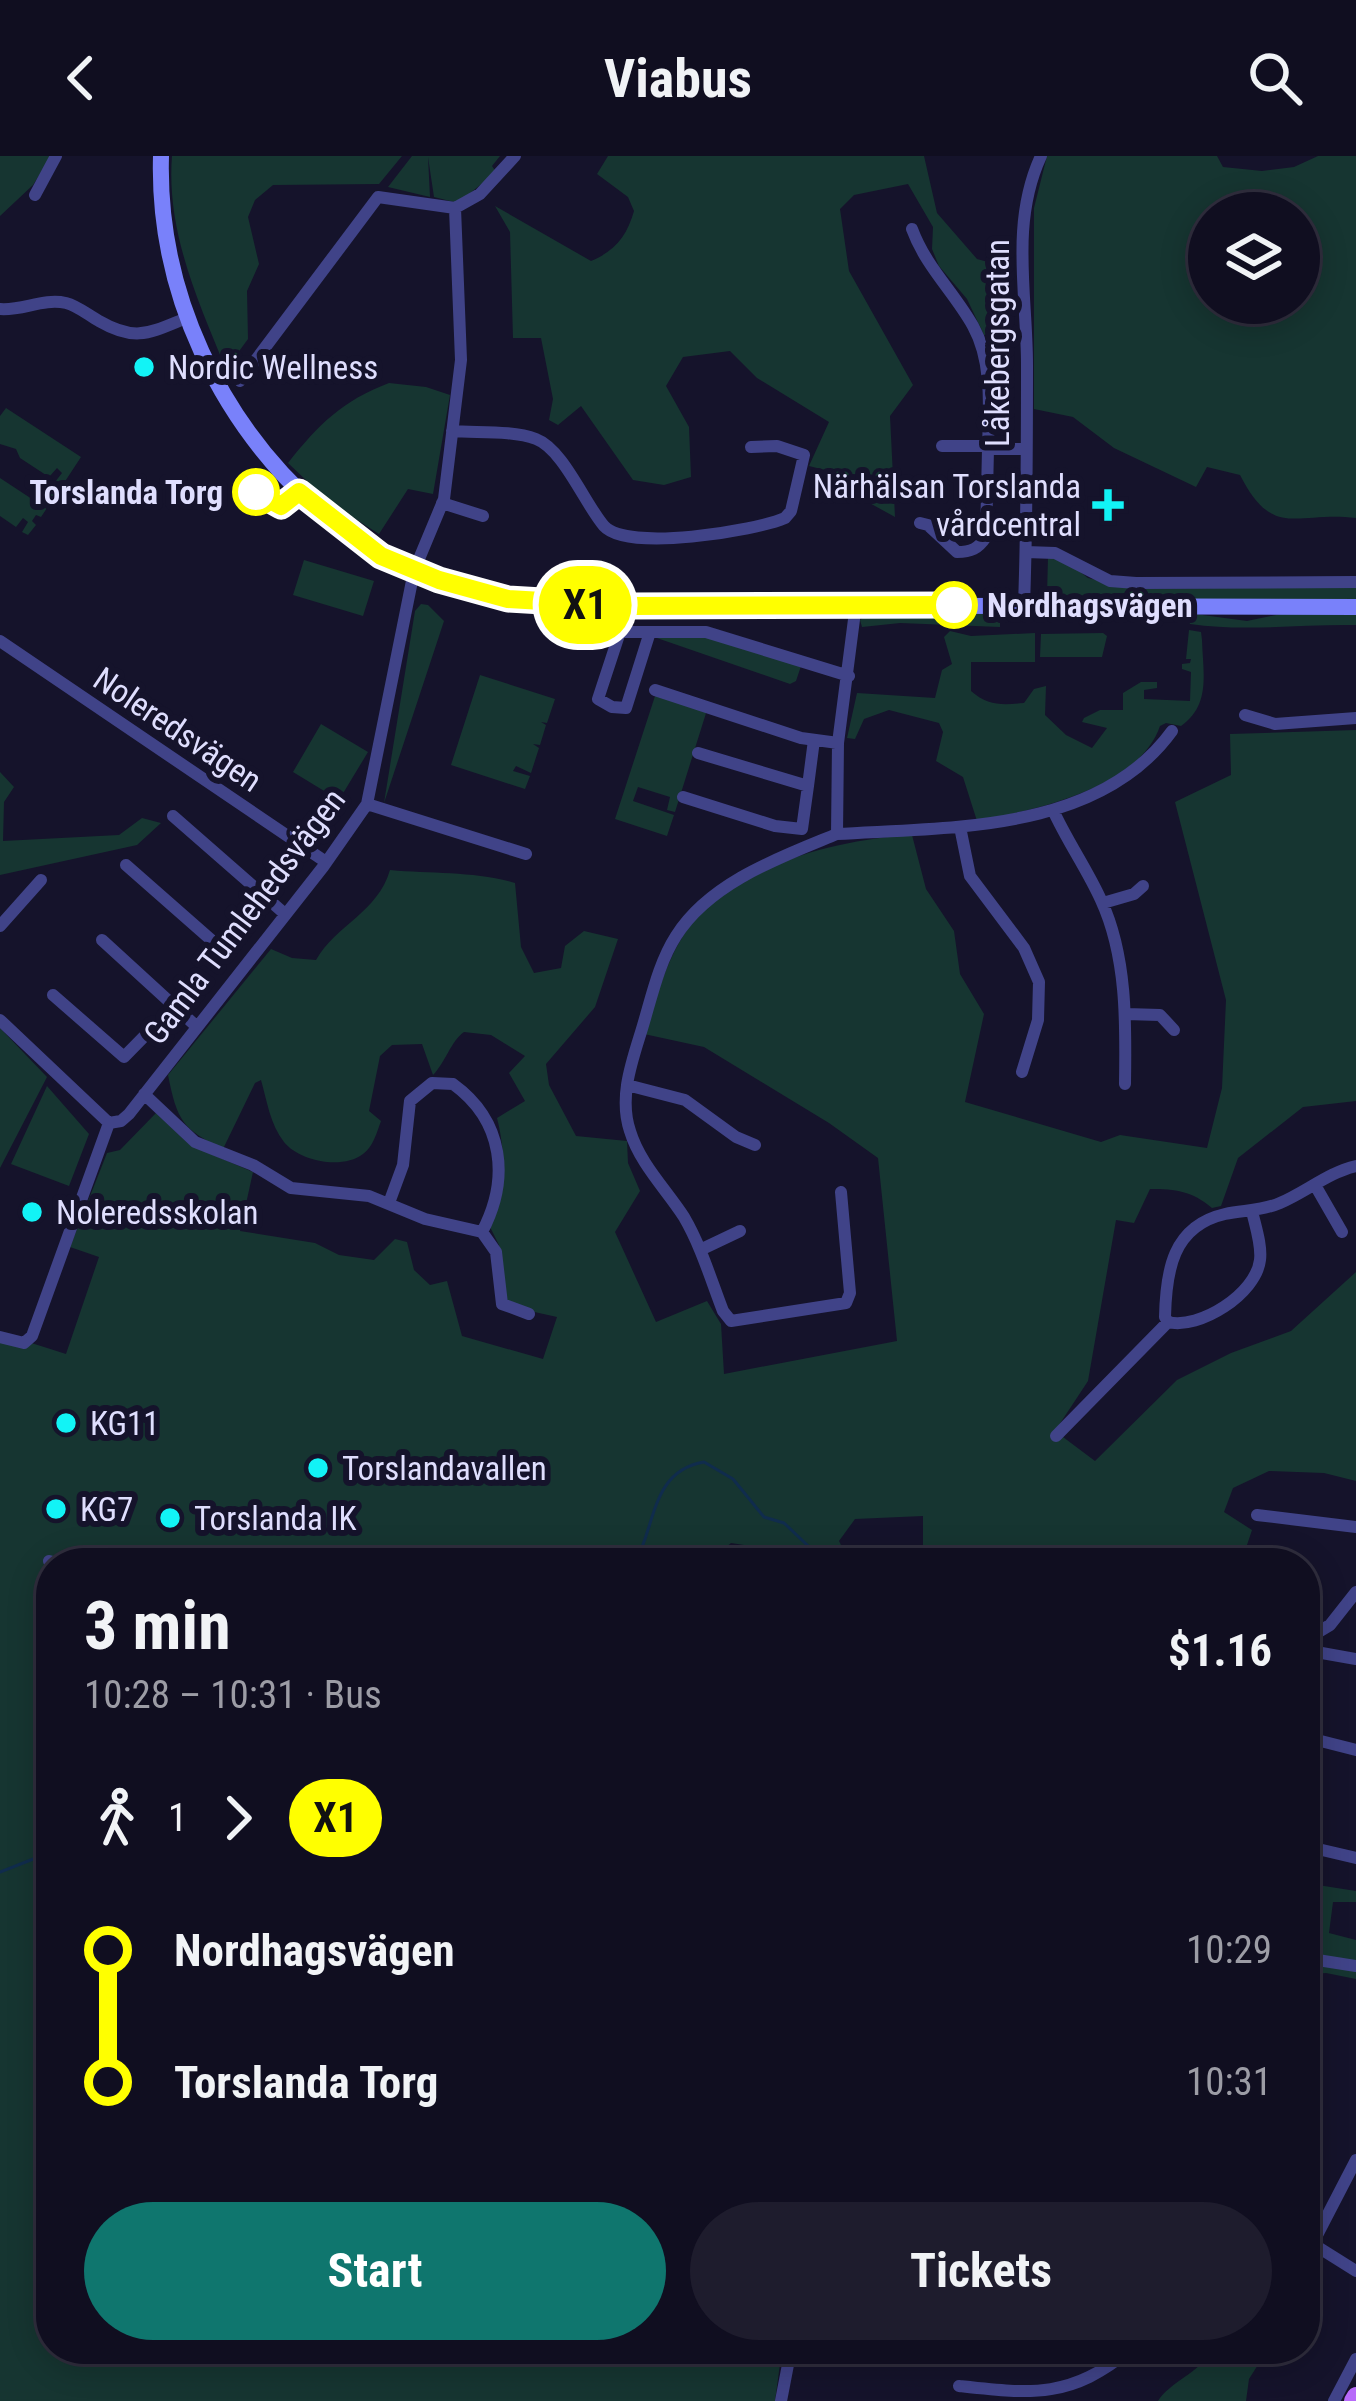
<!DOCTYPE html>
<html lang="en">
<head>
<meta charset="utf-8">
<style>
  body { margin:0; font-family:"Roboto Condensed",sans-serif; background:#1e1c2d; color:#f1f3f6; height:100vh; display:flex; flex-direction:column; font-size:45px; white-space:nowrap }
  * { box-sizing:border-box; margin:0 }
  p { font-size:39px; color:#9c9ca5 }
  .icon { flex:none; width:66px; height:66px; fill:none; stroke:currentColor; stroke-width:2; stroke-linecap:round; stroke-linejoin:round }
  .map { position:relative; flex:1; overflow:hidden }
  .sheet { position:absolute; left:36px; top:1392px; width:1284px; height:816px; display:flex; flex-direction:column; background:#100e20; border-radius:48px; box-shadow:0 6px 30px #0003,0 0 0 3px #302e3e }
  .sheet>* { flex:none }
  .badge { padding:0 24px; border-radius:39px; font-size:42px; line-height:78px }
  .buttons { position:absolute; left:1188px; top:36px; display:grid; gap:24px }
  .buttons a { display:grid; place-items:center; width:132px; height:132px; border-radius:50%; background:#100e20; box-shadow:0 6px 30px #0003,0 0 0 3px #302e3e; font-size:60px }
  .map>.badge { position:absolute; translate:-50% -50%; box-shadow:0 0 0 6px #fff }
  .legs { display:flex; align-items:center; gap:18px; height:132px; padding:0 48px; font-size:39px }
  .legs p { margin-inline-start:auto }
  .summary { display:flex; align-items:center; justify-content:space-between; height:204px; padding:0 48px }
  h1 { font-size:66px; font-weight:700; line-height:90px }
  .action { display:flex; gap:24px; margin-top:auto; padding:24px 48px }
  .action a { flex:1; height:138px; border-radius:72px; background:#0f766e; color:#fff; font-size:48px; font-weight:700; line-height:138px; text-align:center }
  .action a+a { background:#1e1c2d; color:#f1f3f6 }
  ul { padding:0 48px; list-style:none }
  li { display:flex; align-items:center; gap:42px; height:132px; font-size:45px }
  li i { display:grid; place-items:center; width:18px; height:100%; margin:0 15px; background:currentColor }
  li i::after { content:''; width:30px; height:30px; margin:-15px; border:9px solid; border-radius:50%; background:#100e20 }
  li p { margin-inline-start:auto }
  li:first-child i { background:linear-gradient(#0000 50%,currentColor 0) }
  li:last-child i { background:linear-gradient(currentColor 50%,#0000 0) }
  header { display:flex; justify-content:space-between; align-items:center; height:156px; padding:0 48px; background:#100e20; font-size:54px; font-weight:700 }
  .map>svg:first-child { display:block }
  .green { fill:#163531; fill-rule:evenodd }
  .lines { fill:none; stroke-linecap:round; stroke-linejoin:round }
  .stream { stroke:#102c4d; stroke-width:3 }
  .street { stroke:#404388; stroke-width:12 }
  .secondary { stroke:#7981fa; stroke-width:16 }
  .primary { stroke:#b76af9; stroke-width:18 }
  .line-1-casing { stroke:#fff; stroke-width:27 }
  .line-1 { stroke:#ff0; stroke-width:18 }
  .poi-dot { fill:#12f3f6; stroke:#15132b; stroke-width:4.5 }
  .stop-1-dot { fill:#fff; stroke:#ff0; stroke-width:6 }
  .labels { text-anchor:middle; stroke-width:12; stroke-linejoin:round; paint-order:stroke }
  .street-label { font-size:33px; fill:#dfdefe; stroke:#15132b }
  .poi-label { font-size:33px; fill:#dfdefe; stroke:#15132b; text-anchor:start }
  .stop-label { font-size:33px; font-weight:bold; fill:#dfdefe; stroke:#15132b; text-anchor:end }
</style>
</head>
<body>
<header><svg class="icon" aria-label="back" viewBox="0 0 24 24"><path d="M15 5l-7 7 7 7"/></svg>Viabus<svg class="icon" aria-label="search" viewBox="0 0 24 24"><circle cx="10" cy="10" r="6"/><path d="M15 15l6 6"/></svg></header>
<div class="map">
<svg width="1356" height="2245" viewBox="0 0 1356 2245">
  <rect width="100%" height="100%" fill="#15132b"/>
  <path class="green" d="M0,0H51L33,29L0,60Z
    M172,0H402L379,28L273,29L255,44L248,61L259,108L247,135L248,183L226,213C198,145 166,75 172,0Z
    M412,0H500L492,10L496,16L458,47L434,41L428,1L430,41L388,31Z
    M608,0H924L937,57L977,103L1006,111L1010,175L984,179L967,143L939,110L932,93L933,71L908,28L854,39L840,53L849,115L913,229L890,260L895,361L855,339L845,319L809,310L829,266L757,222L730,195L683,201L666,230L689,271L691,321L664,329L633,324L581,250L558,269L549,264L553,243L541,182H513L510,76L495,50L591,105C615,95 627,80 634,55L628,41L597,18Z
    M1047,0H1217L1223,11L1262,15L1294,11L1318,0H1356V362C1296,355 1273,384 1240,319L1207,311L1196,331L1114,292L1073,261L1034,253V52ZM1209,57H1299V147H1209Z
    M389,227L426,231L450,239L433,338L408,333L379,378L329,346L288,307C319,268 342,245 389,227Z
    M6,252L81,301L62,330L55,326L62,317L57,312L49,321L20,302L16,293L0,288V260Z
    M0,322L38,347L43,346L53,333L57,337L41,361L36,359L32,365L36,369L28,379L22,376L28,366L23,362L16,371L0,360Z
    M1048,401L1070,408L1088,422L1136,433L1356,430V445L1051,441L1047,440Z
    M304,404L374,425L363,460L293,439Z
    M421,448L428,449L444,465L384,647L415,455Z
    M869,458H1000V471L900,467L862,471L860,464Z
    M1195,458L1247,465L1281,458H1356V469C1300,468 1245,476 1190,468L1188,463Z
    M1189,474L1201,476L1202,484C1203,517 1211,549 1181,570L1166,567L1160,570C1139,632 1035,654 977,665L963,621L936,605L943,576L939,567L889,554L864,563L855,583L847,582L857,537L935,542L942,514L952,508L944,481L950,475L971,480L1035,477V506H971V535C988,550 1002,549 1024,547L1034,533L1046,530L1045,559L1066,579L1092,592L1107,572L1082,566L1084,562L1100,554H1123V537L1141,526H1157V532L1144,534V543L1190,545L1191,516L1182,513V508L1190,507L1191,503H1186Z
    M1103,477L1107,480L1102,501H1040L1041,478Z
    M654,481L717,482L801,510L796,525L790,528Z
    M480,519L555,543L547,567L541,566L546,569L540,589L533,588L539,592L531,617L516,610L513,615L530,620L525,633L451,609Z
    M656,537L707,554L675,656L667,654L670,641L638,631L633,645L674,659L667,680L615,663Z
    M321,568L368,596L339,644L293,616Z
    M1356,574V945L1303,951L1238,1002L1221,1050L1212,1052C1192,1035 1176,1033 1150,1033L1134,1067L1116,1064L1088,1225L1055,1275L1095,1305L1177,1224L1231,1197L1291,1175L1356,1116V1325L1324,1317L1269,1315L1233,1332L1224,1356L1252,1374L1241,1407H1191C1178,1394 1166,1390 1147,1390L1140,1397L1141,1407H911L923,1398V1360L855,1363L839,1385L847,1401L865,1407H788L763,1392L731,1387L708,1407H51V2193H782L775,2245H0V1177L66,1198L99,1101L70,1091L107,997L120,994L156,957L190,989L253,1016L240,1075L315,1087L339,1099L374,1104L395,1083L407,1086L414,1114L430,1129L447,1125L462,1180L543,1203L557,1161L530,1155L504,1143L499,1089L490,1071C504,1031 507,1002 497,962L525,945L509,917L525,900L491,879L464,876C451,885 445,907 433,919L422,888L392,889L380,900L369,955L381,965C377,976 373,991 363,998C342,1014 299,1005 284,986C270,968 267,945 261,924L255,927L223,993C182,973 177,964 168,919L271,793L292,802L316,804C336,769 378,756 390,714C432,718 475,715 515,727L521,791L534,817L561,812L565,790L584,775L618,783L595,851L546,908L549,929L576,980L627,985L628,1007L640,1035L615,1076L656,1166L707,1145L721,1168L724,1218L897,1185L878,1002L829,967L704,891L644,878C658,838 669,792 698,760C747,706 842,683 912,679L926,733L954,775L960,818L984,858L965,946L1101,986L1120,979L1207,992L1222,932L1226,844L1175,646L1231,619L1230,578Z
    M0,616L14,631L4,646L3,685L119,679L142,662L161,667L137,689L0,719Z
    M0,872L47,921L0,1012Z
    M47,930L89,978L69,1030L11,1008Z
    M1305,1727L1356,1735V1746H1333L1329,1777L1356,1784V1823L1326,1817L1305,1819Z
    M1215,2193H1268L1249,2223L1246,2245H1158C1170,2226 1197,2218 1215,2193Z"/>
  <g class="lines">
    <path class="stream" d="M635,1407C656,1369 651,1315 704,1306L733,1323L764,1361L784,1367L826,1407
      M0,1716L51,1696"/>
    <path class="street" d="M35,39L56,0
      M455,52L480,38L515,0
      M912,73C926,111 954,136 973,170C993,206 989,252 988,293H1024
      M0,153C22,155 43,142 66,147C78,150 88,159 99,165C137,187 151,176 189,161
      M240,225L378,41L455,52
      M452,275C478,277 512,274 536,283C563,293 585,348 604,370C627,396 755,375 785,362L791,355L804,299L777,290L751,291
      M942,290H988
      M442,347L483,360
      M920,367L928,369L957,396C971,396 978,393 986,381L988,293
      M1026,396L1055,397L1110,425L1136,427L1356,426
      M1024,449C1027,369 1027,289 1027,209C1027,138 1010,67 1041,0
      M650,476L626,552L612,551L598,543L620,476H706L849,520
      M0,485L326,706
      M655,534L801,582L838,587
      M1245,559L1275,568L1356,562
      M698,597L808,630L814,584
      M683,641L775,670L802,673L808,630
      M367,648L526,698
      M1053,654C1067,685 1087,713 1101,744C1127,800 1126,867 1125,928
      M173,660L285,758
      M960,671L970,720L1024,792L1039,826L1038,864L1022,916
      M837,678C949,671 1098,677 1172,575
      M126,709L217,789L264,740
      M1103,747L1134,738L1143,730
      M0,770L41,724
      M102,784L196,870
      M53,839L124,901L174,850
      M1126,858L1160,859L1174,874
      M0,864L109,967
      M627,929L685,944L736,981L755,989
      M144,938L195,986L253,1009L291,1032L369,1040L425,1063L482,1076L496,1096L502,1148L529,1158
      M109,967L121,965L129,958L323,711L367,648L414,415L444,343L461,204L455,52
      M1315,1029L1342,1076
      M841,1036L850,1137L846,1147L731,1165L723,1155C711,1124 701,1090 684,1061C666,1033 640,1008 630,975C619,942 631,908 641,876C651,844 658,808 676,780C710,726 781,701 837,678L838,587L856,448
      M389,1047L403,1009L410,945L432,927L453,928C504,965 510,1023 482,1076
      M1252,1055C1255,1069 1262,1089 1260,1104C1256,1138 1199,1174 1168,1166L1165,1161C1166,1116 1172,1070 1225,1058C1244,1054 1262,1055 1280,1047C1306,1036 1329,1016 1356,1010
      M700,1094L740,1075
      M0,1181L24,1187L32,1180L109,967
      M1056,1280L1168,1166
      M1257,1359L1356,1371
      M49,1405L56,1407
      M1305,1484L1330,1469L1356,1436
      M1305,1494L1356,1503
      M1305,1581L1356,1594
      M1305,1690L1356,1702
      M1305,1802L1356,1810
      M1305,2083L1356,2115
      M1313,2087L1356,2004
      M959,2230C1032,2238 1071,2243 1131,2193
      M781,2245L791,2193
      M1334,2245L1356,2203"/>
    <path class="secondary" d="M161,0C157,136 220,268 322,356C340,372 359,389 381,400C444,433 514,446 584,449L1356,451"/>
    <path class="primary" d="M1353,2245L1356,2240"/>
  </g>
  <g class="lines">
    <defs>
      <path id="line-1" d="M256,336L281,350L299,336L381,400L439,424L508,443L628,450L954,449"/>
    </defs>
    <use href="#line-1" class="line-1-casing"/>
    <use href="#line-1" class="line-1"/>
  </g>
  <g class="poi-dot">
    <circle cx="144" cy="211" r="12"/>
    <path d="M1102 331h12v12h12v12h-12v12h-12v-12h-12v-12h12z"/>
    <circle cx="32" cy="1056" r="12"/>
    <circle cx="66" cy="1267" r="12"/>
    <circle cx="318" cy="1312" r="12"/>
    <circle cx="56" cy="1353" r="12"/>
    <circle cx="170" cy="1362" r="12"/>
  </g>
  <g class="stop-1-dot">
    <circle cx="256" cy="336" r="21"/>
    <circle cx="954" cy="449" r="21"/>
  </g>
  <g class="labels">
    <g class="street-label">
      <text transform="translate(997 187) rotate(-90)" y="12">Låkebergsgatan</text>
      <text transform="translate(178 573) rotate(34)" y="12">Noleredsvägen</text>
      <text transform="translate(244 760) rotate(-53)" y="12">Gamla Tumlehedsvägen</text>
    </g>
    <g class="poi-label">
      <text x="168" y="223">Nordic Wellness</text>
      <text x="1081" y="342" text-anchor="end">Närhälsan Torslanda<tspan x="1081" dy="38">vårdcentral</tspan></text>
      <text x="56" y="1068">Noleredsskolan</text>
      <text x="90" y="1279">KG11</text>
      <text x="342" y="1324">Torslandavallen</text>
      <text x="80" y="1365">KG7</text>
      <text x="194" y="1374">Torslanda IK</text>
    </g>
    <g class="stop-label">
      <text x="223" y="348">Torslanda Torg</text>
      <text x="987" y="461" text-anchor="start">Nordhagsvägen</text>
    </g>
  </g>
</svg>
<div class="buttons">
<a><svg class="icon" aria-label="layers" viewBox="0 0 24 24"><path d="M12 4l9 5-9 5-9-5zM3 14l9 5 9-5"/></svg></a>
</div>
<b class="badge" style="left:585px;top:449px;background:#ff0;color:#111">X1</b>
<section class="sheet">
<div class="summary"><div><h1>3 min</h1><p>10:28 – 10:31 · Bus</p></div><b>$1.16</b></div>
<div class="legs"><svg class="icon" aria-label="walk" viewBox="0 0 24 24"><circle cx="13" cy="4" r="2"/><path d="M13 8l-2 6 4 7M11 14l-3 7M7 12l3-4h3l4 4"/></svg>1<svg class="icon" aria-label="forward" viewBox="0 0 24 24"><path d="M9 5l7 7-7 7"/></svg><b class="badge" style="background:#ff0;color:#111">X1</b></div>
<ul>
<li><i style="color:#ff0"></i><b>Nordhagsvägen</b><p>10:29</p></li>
<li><i style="color:#ff0"></i><b>Torslanda Torg</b><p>10:31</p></li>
</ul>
<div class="action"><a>Start</a><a>Tickets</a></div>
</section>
</div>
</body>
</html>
